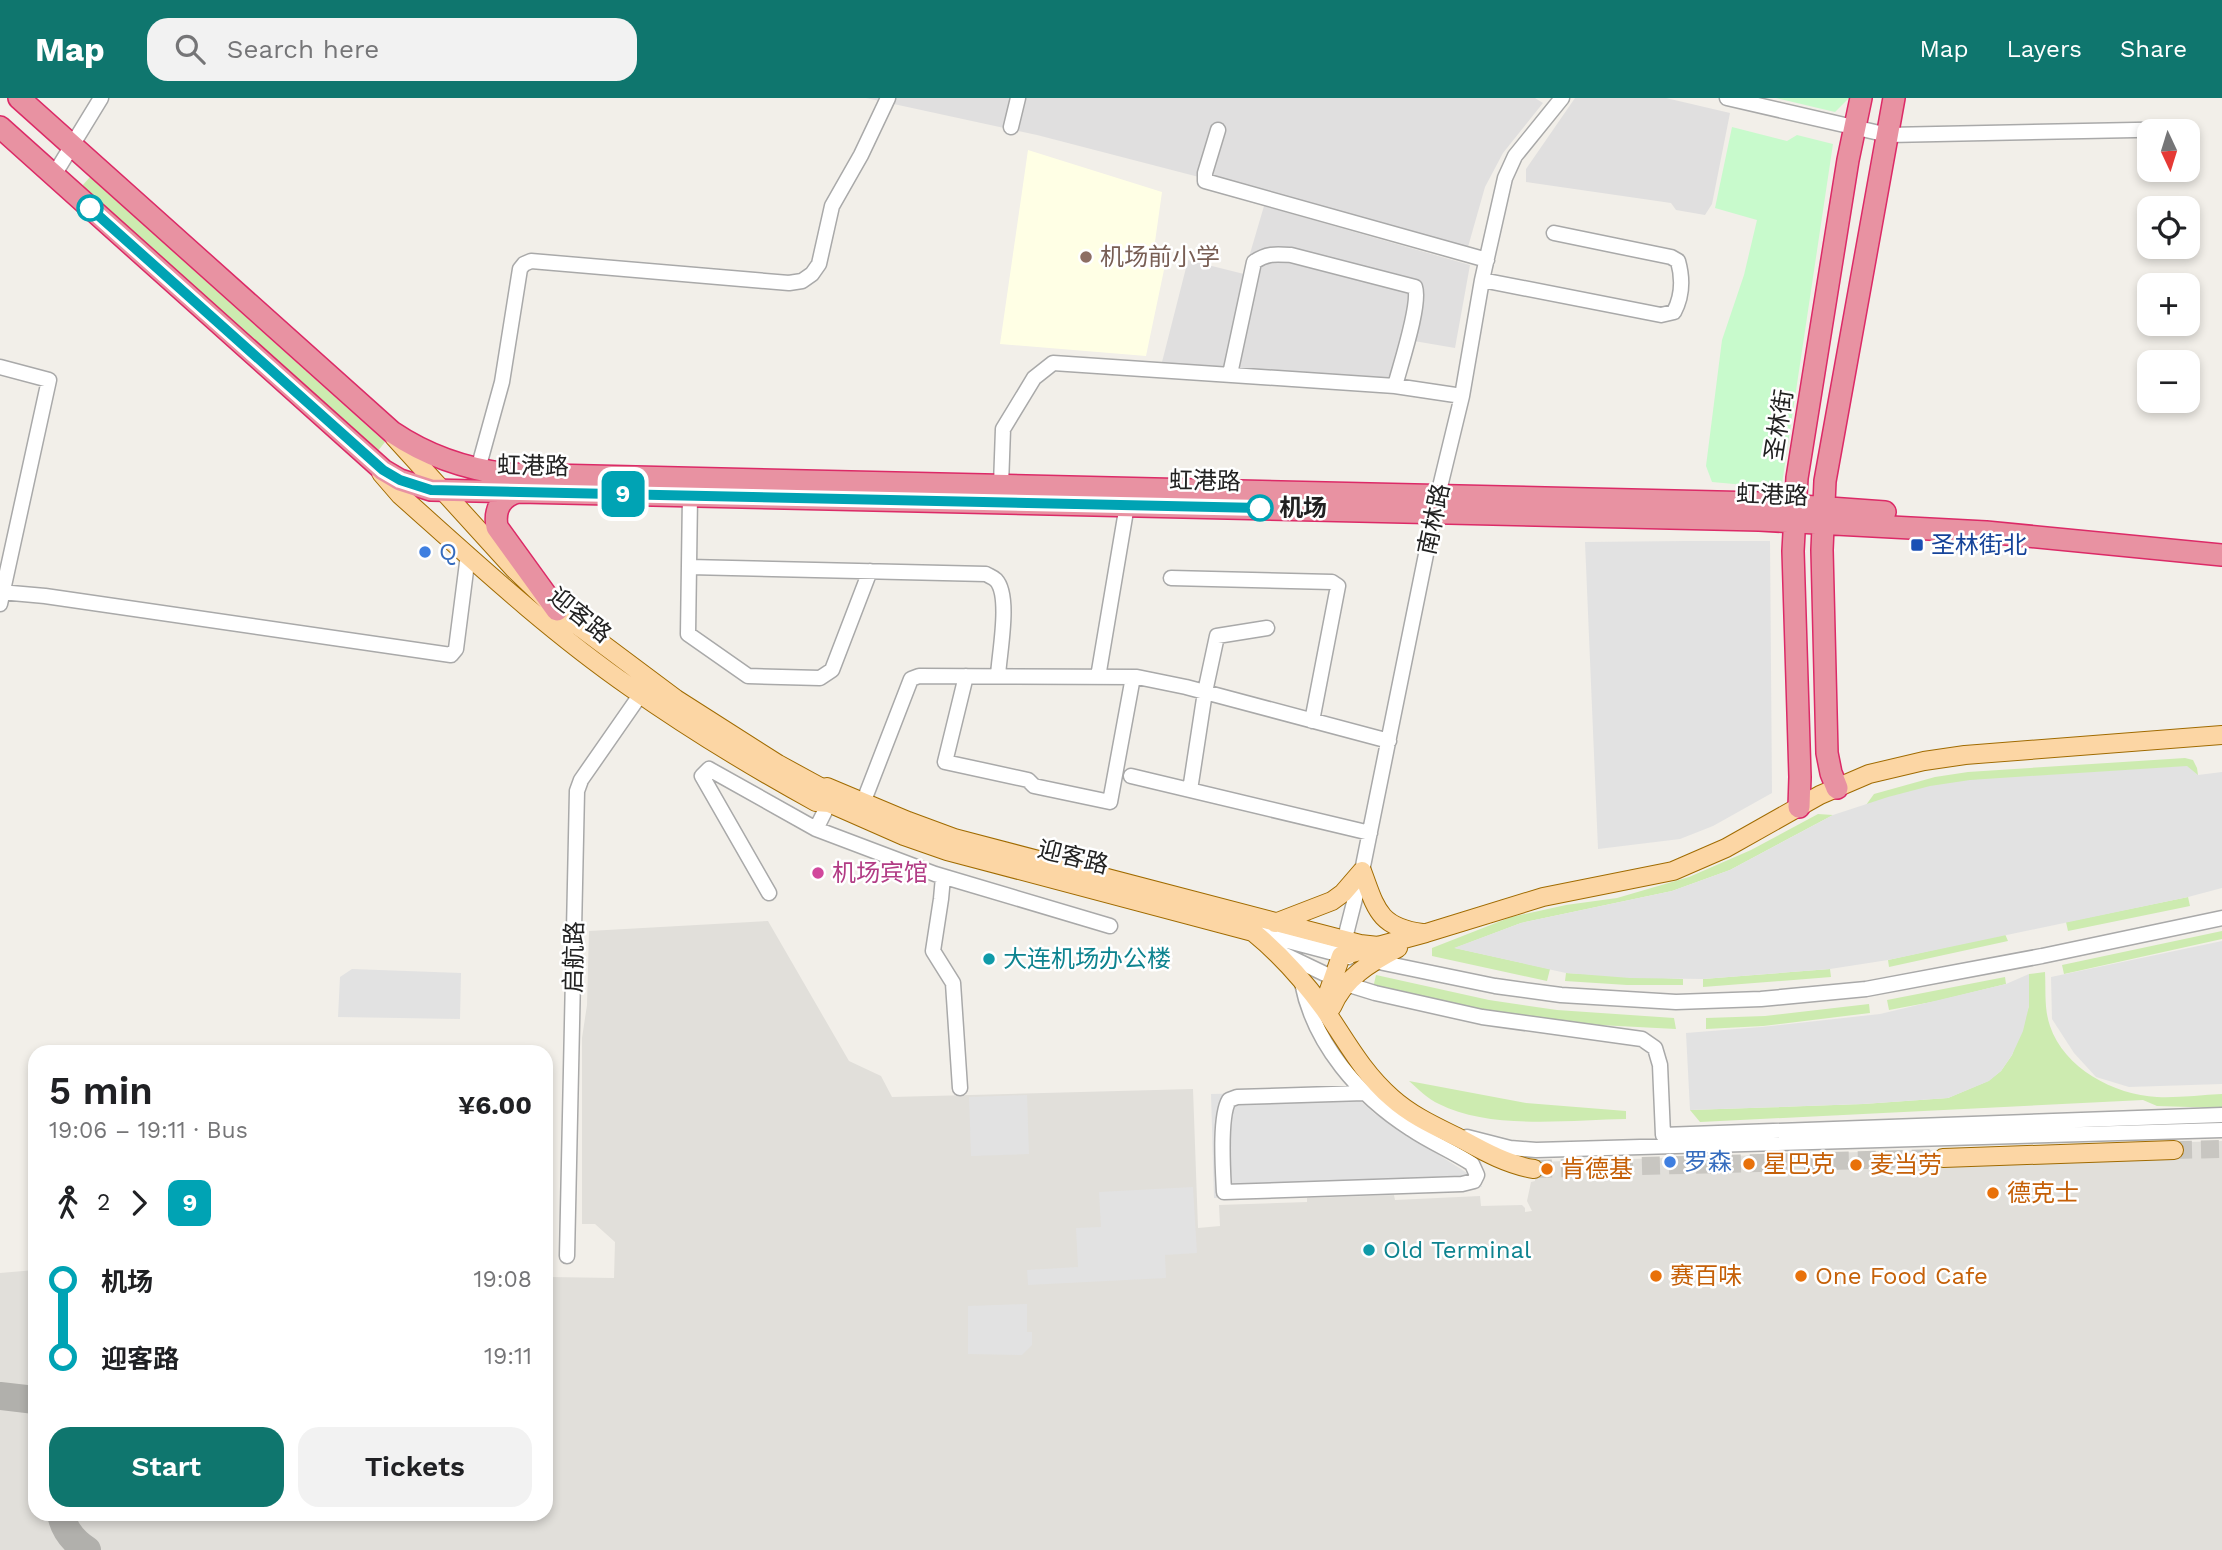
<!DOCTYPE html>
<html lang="en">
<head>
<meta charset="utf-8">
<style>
  body { margin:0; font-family:"Work Sans","Noto Sans SC",sans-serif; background:#f2f2f2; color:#202124; height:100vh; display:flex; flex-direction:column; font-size:26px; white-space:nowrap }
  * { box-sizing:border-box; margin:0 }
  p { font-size:23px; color:#757577 }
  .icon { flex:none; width:38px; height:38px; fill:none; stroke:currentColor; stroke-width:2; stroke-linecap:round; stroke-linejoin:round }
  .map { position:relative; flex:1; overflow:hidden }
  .panel { position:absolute; left:28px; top:947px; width:525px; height:476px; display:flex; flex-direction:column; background:#fff; border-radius:21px; box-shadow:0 4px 10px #0003 }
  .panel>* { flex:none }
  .badge { padding:0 14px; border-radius:10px; font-size:24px; line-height:46px }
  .needle { width:46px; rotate:176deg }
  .controls { position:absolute; left:2137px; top:21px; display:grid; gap:14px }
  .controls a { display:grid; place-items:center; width:63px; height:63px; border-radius:14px; background:#fff; box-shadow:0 4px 10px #0003; font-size:35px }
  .map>.badge { position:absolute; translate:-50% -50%; box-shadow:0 0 0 4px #fff }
  .legs { display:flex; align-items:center; gap:10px; height:77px; padding:0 21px; font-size:23px }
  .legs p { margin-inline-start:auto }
  .overview { display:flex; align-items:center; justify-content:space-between; height:119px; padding:0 21px }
  h1 { font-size:38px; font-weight:600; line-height:52px }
  .button { display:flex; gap:14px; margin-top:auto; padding:14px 21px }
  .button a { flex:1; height:80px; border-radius:21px; background:#0f766e; color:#fff; font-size:28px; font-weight:600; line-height:80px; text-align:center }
  .button a+a { background:#f2f2f2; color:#202124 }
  ul { padding:0 21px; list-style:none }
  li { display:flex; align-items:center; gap:24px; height:77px; font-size:26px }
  li i { display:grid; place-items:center; width:10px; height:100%; margin:0 9px; background:currentColor }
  li i::after { content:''; width:18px; height:18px; margin:-9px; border:5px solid; border-radius:50%; background:#fff }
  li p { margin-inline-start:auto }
  li:first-child i { background:linear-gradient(#0000 50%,currentColor 0) }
  li:last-child i { background:linear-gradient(currentColor 50%,#0000 0) }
  header { display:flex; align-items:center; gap:42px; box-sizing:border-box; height:98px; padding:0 35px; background:#0f766e; color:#fff }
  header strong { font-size:33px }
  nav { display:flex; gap:38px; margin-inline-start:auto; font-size:24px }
  .search { width:490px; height:63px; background:#f2f2f2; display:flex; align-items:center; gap:18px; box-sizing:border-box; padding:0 24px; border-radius:21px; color:#757577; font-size:26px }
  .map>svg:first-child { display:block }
  .residential { fill:#e0dfdf }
  .education { fill:#ffffe5 }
  .airport { fill:#e1dfda }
  .grass { fill:#cdebb0 }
  .park { fill:#c8facc }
  .parking { fill:#e2e2e2 }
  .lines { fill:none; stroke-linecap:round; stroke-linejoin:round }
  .taxiway { stroke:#b1b0ac; stroke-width:28 }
  .major-tunnel { stroke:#c8c6c1; stroke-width:18; stroke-dasharray:18 9; stroke-linecap:butt }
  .minor-casing { stroke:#a9a9a9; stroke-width:17 }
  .major-casing { stroke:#a06b00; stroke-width:20 }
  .highway-casing { stroke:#dc2a67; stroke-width:24 }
  .minor { stroke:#fff; stroke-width:14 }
  .major { stroke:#fcd6a4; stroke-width:18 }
  .highway { stroke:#e892a2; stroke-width:21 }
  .line-1-casing { stroke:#fff; stroke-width:16 }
  .line-1 { stroke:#00a3b4; stroke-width:10 }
  .stop-1-dot { fill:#fff; stroke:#00a3b4; stroke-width:3.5 }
  .education-dot { fill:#8d6e63; stroke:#fff; stroke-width:2.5 }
  .transit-dot { fill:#1a4fb4; stroke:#fff; stroke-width:2.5 }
  .shop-dot { fill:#3f7fe0; stroke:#fff; stroke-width:2.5 }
  .hotel-dot { fill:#d1479c; stroke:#fff; stroke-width:2.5 }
  .culture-dot { fill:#0f9aa8; stroke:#fff; stroke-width:2.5 }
  .food-dot { fill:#e8710a; stroke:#fff; stroke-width:2.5 }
  .labels { text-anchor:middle; stroke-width:5; stroke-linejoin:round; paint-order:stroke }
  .education-label { font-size:24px; fill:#785e54; stroke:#fff; text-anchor:start }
  .street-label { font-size:24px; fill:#222; stroke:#fff }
  .stop-label { font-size:24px; font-weight:bold; fill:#222; stroke:#fff; text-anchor:start }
  .transit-label { font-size:24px; fill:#164399; stroke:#fff; text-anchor:start }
  .shop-label { font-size:24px; fill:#366cbe; stroke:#fff; text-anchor:start }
  .hotel-label { font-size:24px; fill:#b23c85; stroke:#fff; text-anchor:start }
  .culture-label { font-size:24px; fill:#0d838f; stroke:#fff; text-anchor:start }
  .food-label { font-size:24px; fill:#c56008; stroke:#fff; text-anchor:start }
</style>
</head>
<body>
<header>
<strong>Map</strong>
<div class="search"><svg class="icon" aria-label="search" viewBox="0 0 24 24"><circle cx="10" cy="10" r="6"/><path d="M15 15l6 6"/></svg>Search here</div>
<nav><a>Map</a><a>Layers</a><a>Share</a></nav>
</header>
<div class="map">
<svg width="2222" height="1452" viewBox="0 0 2222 1452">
  <rect width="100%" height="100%" fill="#f2efe9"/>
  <path class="residential" d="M866,0H1535L1543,5L1503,55L1485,89L1468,149L1037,37Z
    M1575,0H1666L1730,15L1712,106L1705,117L1676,112L1671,105L1526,84V71Z
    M1264,108L1470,167L1455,250L1414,243L1405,282L1161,268L1188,162L1244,176Z"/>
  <path class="education" d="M1028,52L1162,94L1154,151L1165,167L1146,258L1000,246Z"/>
  <path class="airport" d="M768,823L849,963L881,978L892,999L1193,991L1198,1130L1220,1128L1219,1107L1307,1104V1100L1394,1097L1395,1102L1480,1098L1481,1108L1522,1107L1525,1110V1114L1532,1113L1527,1103L1531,1084L1535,1083L1534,1064L2222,1043V1452H0V1175L35,1172V1416H546V1175L550,1179L614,1180L615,1144L595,1126H582V940L587,907L589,833Z"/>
  <path class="grass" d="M90,79L385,344L377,354L82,88Z
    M2185,660L2193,662L2197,670L2198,677L1866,707L1874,696L1935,679L1968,674Z
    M1818,716L1833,717L1730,772L1672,793L1521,825L1455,850L1550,871L1547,883L1432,858V850L1511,819L1566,807L1617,800L1689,779L1751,752Z
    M2188,799L2190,808L2068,833L2066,824Z
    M2222,833V841L2064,876L2062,867Z
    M2005,836L2008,843L1889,869L1888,862Z
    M1830,871L1831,879L1703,889V881Z
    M2045,874C2046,892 2044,911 2050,928C2064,970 2114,997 2157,999C2178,1000 2201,997 2222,996V1010L2157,1008L2143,1002L1700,1024L1690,1012L1863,1006L1948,1000L1988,983L2001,973L2012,957L2029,908V876Z
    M1566,875L1683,881V887H1627L1565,883Z
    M1376,877L1489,902L1557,912L1674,920L1676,931L1580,926L1473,911L1373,890Z
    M2005,879L2006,886L1937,903L1889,912L1887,902Z
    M1869,906L1870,915L1763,928L1706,931V920L1765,918Z
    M1409,983L1526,1005L1626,1013V1021C1570,1022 1489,1032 1439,1006C1428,1001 1418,991 1409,983Z"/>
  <path class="park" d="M1776,0H1849L1835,14Z
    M1732,29L1787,43L1797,37L1833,46L1782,386L1756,388L1712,384L1706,368L1722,242L1744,177L1757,122L1715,110Z"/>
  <path class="parking" d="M1686,443H1770L1772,695L1713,728L1680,741L1598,751L1585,444Z
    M2187,668L2198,677L2222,674V790L2188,799L1888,862L1830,871L1703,881L1630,880L1566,875L1454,850L1521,825L1672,793L1730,772L1833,717L1888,699L1930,688L1970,682Z
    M2222,843V986L2129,989L2096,979L2074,955L2052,921L2051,879Z
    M352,871L461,875L460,921L338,919L340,879Z
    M2029,876V908L2023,933L2012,957L2001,973L1989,983L1948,1000L1863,1006L1690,1012L1686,935L1761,929L1880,916L2006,886Z
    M1350,993L1375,1016L1478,1082L1482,1089L1214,1100L1211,996Z
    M1027,997L1029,1056L971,1058L969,999Z
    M1193,1089L1197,1155L1165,1157L1166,1180L1028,1187L1027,1172L1078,1169L1076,1130L1101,1129L1099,1094Z
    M1027,1206V1234H1032V1247L1022,1257L968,1256V1208Z"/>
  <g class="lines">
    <path class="taxiway" d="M0,1298L35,1302
      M61,1416C64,1432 73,1443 87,1452"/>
    <path class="major-tunnel" d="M2174,1052L2222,1051
      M1534,1071L1943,1060"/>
    <defs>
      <path id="minor" d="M1727,0L1888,37L2186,31
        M1011,29L1018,0
        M1218,32L1205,75V83L1487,162
        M54,77L101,0
        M1482,182L1661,217L1674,214C1683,197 1683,181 1678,163L1671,159L1554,135
        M0,269L49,282L0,506
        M1230,276L1254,164C1267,155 1276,156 1291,157L1415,189C1421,206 1400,268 1395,288
        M478,371L502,284L520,171L524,166L531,163L789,185L802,183L812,176L819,166L832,108L861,57L888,0
        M1001,387L1003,331L1034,280L1053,265L1395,288L1462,298
        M690,398L688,536L748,578L820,580L832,572L870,473
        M689,469L986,476C989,478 993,479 996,482C1011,498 999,556 998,578
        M1171,480L1332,484L1338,488L1312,623
        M0,494L45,498L451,557L456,551L468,457
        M966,578L945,664L1028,682L1034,688L1110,704L1133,579
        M1098,579L1127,407
        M1131,678L1370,735
        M1190,692L1205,594L1217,538L1267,530
        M863,705L911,581L919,578L1137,579L1186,589L1389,643
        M816,731L829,705
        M943,779L941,801L933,853L953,885L960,990
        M769,795L702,678L709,671L816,731L935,776L1110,828
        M1254,834L1349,859
        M1342,852L1362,773L1438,397L1462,298L1482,182L1505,80L1515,58L1562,0
        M1277,853L1346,886L1375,895L1482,919L1642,941L1655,950L1660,967L1663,1037L2222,1017
        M1369,862L1495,888L1561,897L1676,904L1761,901L1866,891L2042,858L2222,820
        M1302,885C1314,946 1359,998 1411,1031C1430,1044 1452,1053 1472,1066L1477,1077L1474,1083L1462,1086L1224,1094C1223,1073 1219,1019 1229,1002L1237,999L1364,995
        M1467,1039L1510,1050L1536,1052L2222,1032
        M567,1158L577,693L581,682L645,590"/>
      <path id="major" d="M394,339L514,471L557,512L676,601L778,666L822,690L827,689L908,723L954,740L1360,846L1378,848
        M381,375L400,397C474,463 548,532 630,589C690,631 752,669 816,704L829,705L904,738L947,753L1253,834C1280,856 1304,883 1325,912C1346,943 1363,975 1392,1000C1412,1018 1437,1029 1461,1041C1483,1053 1508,1067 1534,1071
        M1275,825L1332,803L1343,795L1362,773C1376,810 1378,829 1422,835
        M1323,909L1341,858L1426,835L1543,799L1673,773L1726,750L1820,697L1869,676L1924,663L1965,657L2222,637
        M1332,909C1344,880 1371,864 1398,850
        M1943,1060L2174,1052"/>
      <path id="highway" d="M19,0L392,334C426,357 466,371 507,376L1760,405L1885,414
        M0,29L383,372L400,382L431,392L1759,422L1986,434L2222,457
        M518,394C501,398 494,412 497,429L557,512
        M1837,690L1831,675L1827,655L1822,452L1825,383L1894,0
        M1799,709L1800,679L1793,453L1797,380L1848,62L1861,0"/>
    </defs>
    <use href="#minor" class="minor-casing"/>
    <use href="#major" class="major-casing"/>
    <use href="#highway" class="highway-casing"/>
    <use href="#minor" class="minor"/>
    <use href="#major" class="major"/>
    <use href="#highway" class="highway"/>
  </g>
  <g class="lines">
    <defs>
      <path id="line-1" d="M90,110L383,372L400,382L431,392L1260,410"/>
    </defs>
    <use href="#line-1" class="line-1-casing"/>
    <use href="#line-1" class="line-1"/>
  </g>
  <g class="stop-1-dot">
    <circle cx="90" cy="110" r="12"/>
    <circle cx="1260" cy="410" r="12"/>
  </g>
  <circle class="education-dot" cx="1086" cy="159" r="7"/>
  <rect class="transit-dot" x="1910" y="440" width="14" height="14" rx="3.5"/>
  <g class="shop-dot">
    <circle cx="425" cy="454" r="7"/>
    <circle cx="1670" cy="1064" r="7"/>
  </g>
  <circle class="hotel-dot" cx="818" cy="775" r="7"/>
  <g class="culture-dot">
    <circle cx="989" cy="861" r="7"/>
    <circle cx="1369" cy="1152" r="7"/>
  </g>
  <g class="food-dot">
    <circle cx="1749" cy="1066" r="7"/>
    <circle cx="1856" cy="1067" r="7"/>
    <circle cx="1547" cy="1071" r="7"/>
    <circle cx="1993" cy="1095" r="7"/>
    <circle cx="1656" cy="1178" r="7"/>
    <circle cx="1801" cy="1178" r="7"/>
  </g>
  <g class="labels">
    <g class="education-label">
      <text x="1100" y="167">机场前小学</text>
    </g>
    <g class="street-label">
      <text transform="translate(1779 327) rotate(-81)" y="8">圣林街</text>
      <text transform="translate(533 368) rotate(1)" y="8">虹港路</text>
      <text transform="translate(1205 383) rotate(1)" y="8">虹港路</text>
      <text transform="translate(1772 397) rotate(2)" y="8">虹港路</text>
      <text transform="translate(1434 421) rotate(-78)" y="8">南林路</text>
      <text transform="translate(580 517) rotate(39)" y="8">迎客路</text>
      <text transform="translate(1073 759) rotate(14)" y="8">迎客路</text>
      <text transform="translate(574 859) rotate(-89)" y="8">启航路</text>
    </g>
    <g class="stop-label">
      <text x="1279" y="418">机场</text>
    </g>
    <g class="transit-label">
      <text x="1931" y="455">圣林街北</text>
    </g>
    <g class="shop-label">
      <text x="439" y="462">Q</text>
      <text x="1684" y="1072">罗森</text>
    </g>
    <g class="hotel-label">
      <text x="832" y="783">机场宾馆</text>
    </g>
    <g class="culture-label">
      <text x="1003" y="869">大连机场办公楼</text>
      <text x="1383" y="1160">Old Terminal</text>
    </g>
    <g class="food-label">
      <text x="1763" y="1074">星巴克</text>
      <text x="1870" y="1075">麦当劳</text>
      <text x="1561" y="1079">肯德基</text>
      <text x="2007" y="1103">德克士</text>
      <text x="1670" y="1186">赛百味</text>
      <text x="1815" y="1186">One Food Cafe</text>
    </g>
  </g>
</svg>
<div class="controls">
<a><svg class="needle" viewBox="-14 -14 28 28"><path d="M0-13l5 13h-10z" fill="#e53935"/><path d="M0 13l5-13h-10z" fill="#757577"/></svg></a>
<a><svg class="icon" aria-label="locate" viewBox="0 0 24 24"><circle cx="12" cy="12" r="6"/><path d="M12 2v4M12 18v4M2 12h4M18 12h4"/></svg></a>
<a>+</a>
<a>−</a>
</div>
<b class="badge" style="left:623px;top:396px;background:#00a3b4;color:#fff">9</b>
<section class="panel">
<div class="overview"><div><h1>5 min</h1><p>19:06 – 19:11 · Bus</p></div><b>¥6.00</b></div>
<div class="legs"><svg class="icon" aria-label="walk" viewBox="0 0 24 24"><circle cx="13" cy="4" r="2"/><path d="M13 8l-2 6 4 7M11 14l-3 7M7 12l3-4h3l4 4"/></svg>2<svg class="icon" aria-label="forward" viewBox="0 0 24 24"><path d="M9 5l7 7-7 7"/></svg><b class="badge" style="background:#00a3b4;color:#fff">9</b></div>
<ul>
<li><i style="color:#00a3b4"></i><b>机场</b><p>19:08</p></li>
<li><i style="color:#00a3b4"></i><b>迎客路</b><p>19:11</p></li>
</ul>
<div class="button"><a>Start</a><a>Tickets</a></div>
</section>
</div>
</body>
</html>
